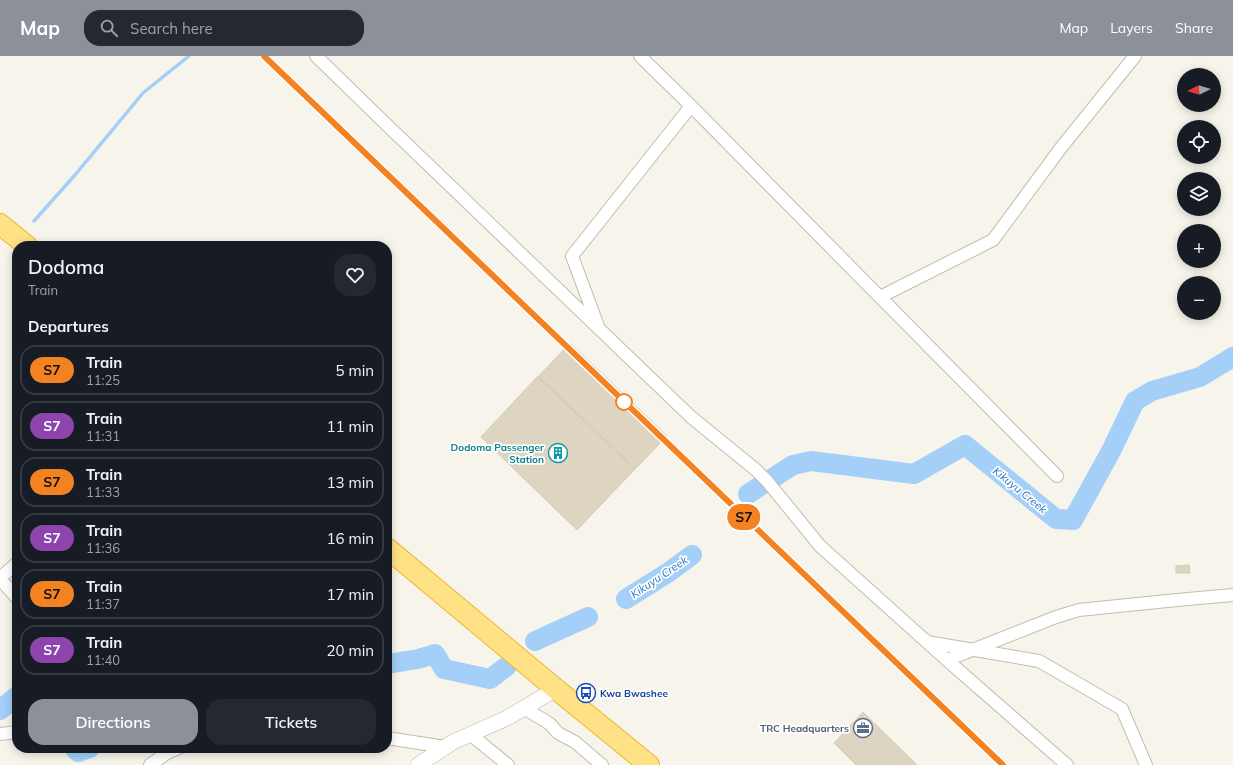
<!DOCTYPE html>
<html lang="en">
<head>
<meta charset="utf-8">
<style>
  body { margin:0; font-family:Mulish,sans-serif; background:#242831; color:#f1f3f6; height:100vh; display:flex; flex-direction:column; font-size:15px; white-space:nowrap }
  * { box-sizing:border-box; margin:0 }
  p { font-size:13px; color:#9ea1a6 }
  .icon { flex:none; width:22px; height:22px; fill:none; stroke:currentColor; stroke-width:2; stroke-linecap:round; stroke-linejoin:round }
  .map { position:relative; flex:1; overflow:hidden }
  .sheet { position:absolute; left:12px; top:185px; width:380px; height:512px; display:flex; flex-direction:column; background:#171b24; border-radius:16px; box-shadow:0 2px 10px #0003 }
  .sheet>* { flex:none }
  .badge { padding:0 8px; border-radius:13px; font-size:14px; line-height:26px }
  .needle { width:26px; rotate:265deg }
  .buttons { position:absolute; left:1177px; top:12px; display:grid; gap:8px }
  .buttons a { display:grid; place-items:center; width:44px; height:44px; border-radius:50%; background:#171b24; box-shadow:0 2px 10px #0003; font-size:20px }
  .map>.badge { position:absolute; translate:-50% -50%; box-shadow:0 0 0 2px #fff }
  h2 { padding:0 16px; font-size:15px; line-height:36px }
  .round { display:grid; place-items:center; flex:none; width:42px; height:42px; border-radius:16px; background:#242831 }
  .overview { display:flex; align-items:center; justify-content:space-between; height:68px; padding:0 16px }
  h1 { font-size:19px; font-weight:600; line-height:30px }
  .primary-button { display:flex; gap:8px; margin-top:auto; padding:8px 16px }
  .primary-button a { flex:1; height:46px; border-radius:16px; background:#8c9099; color:#fff; font-size:16px; font-weight:600; line-height:46px; text-align:center }
  .primary-button a+a { background:#242831; color:#f1f3f6 }
  ul { padding:0; list-style:none }
  li { display:flex; align-items:center; gap:12px; height:50px; margin:0 8px 6px; padding:0 8px; border:2px solid #363941; border-radius:16px }
  li div { flex:1 }
  li b { display:block; font-size:15px }
  li em { font-style:normal }
  li .badge { min-width:44px; font-weight:700; text-align:center }
  header { display:flex; align-items:center; gap:24px; box-sizing:border-box; height:56px; padding:0 20px; background:#8c9099; color:#fff }
  header strong { font-size:19px }
  nav { display:flex; gap:22px; margin-inline-start:auto; font-size:14px }
  .search { width:280px; height:36px; background:#242831; display:flex; align-items:center; gap:10px; box-sizing:border-box; padding:0 14px; border-radius:16px; color:#9ea1a6; font-size:15px }
  .map>svg:first-child { display:block }
  .lines { fill:none; stroke-linecap:round; stroke-linejoin:round }
  .stream { stroke:#a3cff8; stroke-width:3.5 }
  .river { stroke:#a3cff8; stroke-width:20 }
  .building { fill:#ddd4c2; stroke:#d5cab2 }
  .minor-casing { stroke:#c4bdac; stroke-width:14 }
  .tertiary-casing { stroke:#c4bdac; stroke-width:16 }
  .trunk-casing { stroke:#ecb52f; stroke-width:22 }
  .minor { stroke:#fff; stroke-width:12 }
  .tertiary { stroke:#fff; stroke-width:15 }
  .trunk { stroke:#ffe285; stroke-width:20 }
  .rail { stroke:#9a9a9a; stroke-width:3; stroke-dasharray:5 5; stroke-linecap:butt }
  .line-casing { stroke:#fff; stroke-width:9 }
  .line { stroke:#f58220; stroke-width:6 }
  .stop-dot { fill:#fff; stroke:#f58220; stroke-width:2 }
  .labels { text-anchor:middle; stroke-width:3.5; stroke-linejoin:round; paint-order:stroke }
  .culture-label { font-size:10px; font-weight:bold; fill:#0d838f; stroke:#fff; text-anchor:end }
  .transit-label { font-size:10px; font-weight:bold; fill:#164399; stroke:#fff; text-anchor:start }
  .service-label { font-size:10px; font-weight:bold; fill:#4e5e75; stroke:#fff; text-anchor:end }
  .water-label { font-size:11px; font-style:italic; fill:#2475c4; stroke:#fff }
</style>
</head>
<body>
<header>
<strong>Map</strong>
<div class="search"><svg class="icon" aria-label="search" viewBox="0 0 24 24"><circle cx="10" cy="10" r="6"/><path d="M15 15l6 6"/></svg>Search here</div>
<nav><a>Map</a><a>Layers</a><a>Share</a></nav>
</header>
<div class="map">
<svg width="1233" height="709" viewBox="0 0 1233 709">
  <rect width="100%" height="100%" fill="#f7f4eb"/>
  <g class="lines">
    <path class="stream" d="M34,165L75,119L143,37L189,0"/>
    <path class="river" d="M748,438L793,409L811,405L914,418L965,389L1056,463L1073,464L1111,395L1135,345L1152,335L1200,321L1233,301
      M626,543L669,516L692,499
      M535,585L588,561
      M387,608L418,603L435,598L444,613L490,623L507,610
      M0,654L17,640
      M74,692L78,696L90,692"/>
  </g>
  <path class="building" d="M570,287L667,380L635,413L538,321Z
    M538,320L635,413L577,474L481,381Z
    M1189,509L1190,517H1176V510Z
    M863,656L917,709H856L834,687Z"/>
  <g class="lines">
    <defs>
      <path id="minor" d="M316,0L389,71L691,361L756,414L767,425L820,490L947,604L1067,709
        M640,0L691,50L1057,420
        M880,241L993,184L1060,93L1135,0
        M598,270L572,200L691,50
        M0,522L17,507
        M0,523L17,542
        M927,586L1039,605L1122,653L1146,709
        M947,604L1056,561L1079,554L1177,544L1233,539
        M523,652L544,664L550,668L558,677L575,686L602,709
        M0,678L17,676
        M470,678L508,709
        M387,682L445,691
        M150,709L167,697L179,692"/>
      <path id="tertiary" d="M418,709L453,686L507,662L556,633"/>
      <path id="trunk" d="M0,168L27,190
        M387,492L556,633L649,709"/>
    </defs>
    <use href="#minor" class="minor-casing"/>
    <use href="#tertiary" class="tertiary-casing"/>
    <use href="#trunk" class="trunk-casing"/>
    <use href="#minor" class="minor"/>
    <use href="#tertiary" class="tertiary"/>
    <use href="#trunk" class="trunk"/>
    <path class="rail" d="M264,0L1003,709"/>
  </g>
  <g class="lines">
    <defs>
      <path id="line" d="M264,0L1003,709"/>
    </defs>
    <use href="#line" class="line-casing"/>
    <use href="#line" class="line"/>
  </g>
  <defs>
    <symbol id="building-ring" viewBox="-11 -11 22 22"><circle r="9.5" fill="#fff" stroke="#0f9aa8" stroke-width="1.5"/><path d="M-4-6H4V6H1V3H-1V6H-4ZM-2.5-4.3h1.7v1.8h-1.7ZM.8-4.3h1.7v1.8H.8ZM-2.5-1h1.7V.8h-1.7ZM.8-1h1.7V.8H.8Z" fill="#0f9aa8"/></symbol>
    <symbol id="bus-ring" viewBox="-11 -11 22 22"><circle r="9.5" fill="#fff" stroke="#1a4fb4" stroke-width="1.5"/><path d="M-5-6H5V4H4V6H2V4H-2V6H-4V4H-5ZM-3.5-4V0h7V-4ZM-3.5 1.2v1.5H-2V1.2ZM2 1.2v1.5H3.5V1.2Z" fill="#1a4fb4"/></symbol>
    <symbol id="office-ring" viewBox="-11 -11 22 22"><circle r="9.5" fill="#fff" stroke="#5c6f8a" stroke-width="1.5"/><path d="M-6-3h4V-5.5h4V-3h4V5H-6ZM-1-4.5V-3h2v-1.5ZM-6 0V1H6V0Z" fill="#5c6f8a"/></symbol>
  </defs>
  <g fill-rule="evenodd">
    <use href="#building-ring" x="547" y="386" width="22" height="22"/>
    <use href="#bus-ring" x="575" y="626" width="22" height="22"/>
    <use href="#office-ring" x="852" y="661" width="22" height="22"/>
  </g>
  <circle class="stop-dot" cx="624" cy="346" r="8"/>
  <g class="labels">
    <g class="culture-label">
      <text x="544" y="395">Dodoma Passenger<tspan x="544" dy="12">Station</tspan></text>
    </g>
    <g class="transit-label">
      <text x="600" y="641">Kwa Bwashee</text>
    </g>
    <g class="service-label">
      <text x="849" y="676">TRC Headquarters</text>
    </g>
    <g class="water-label">
      <text transform="translate(1020 434) rotate(39)" y="4">Kikuyu Creek</text>
      <text transform="translate(659 521) rotate(-34)" y="4">Kikuyu Creek</text>
    </g>
  </g>
</svg>
<div class="buttons">
<a><svg class="needle" viewBox="-14 -14 28 28"><path d="M0-13l5 13h-10z" fill="#e53935"/><path d="M0 13l5-13h-10z" fill="#9ea1a6"/></svg></a>
<a><svg class="icon" aria-label="locate" viewBox="0 0 24 24"><circle cx="12" cy="12" r="6"/><path d="M12 2v4M12 18v4M2 12h4M18 12h4"/></svg></a>
<a><svg class="icon" aria-label="layers" viewBox="0 0 24 24"><path d="M12 4l9 5-9 5-9-5zM3 14l9 5 9-5"/></svg></a>
<a>+</a>
<a>−</a>
</div>
<b class="badge" style="left:744px;top:461px;background:#f58220;color:#111">S7</b>
<section class="sheet">
<div class="overview"><div><h1>Dodoma</h1><p>Train</p></div><a class="round"><svg class="icon" aria-label="heart" viewBox="0 0 24 24"><path d="M12 20l-8-8c-3-5 5-10 8-4 3-6 11-1 8 4z"/></svg></a></div>
<h2>Departures</h2>
<ul>
<li><span class="badge" style="background:#f58220;color:#111">S7</span><div><b>Train</b><p>11:25</p></div><em>5 min</em></li>
<li><span class="badge" style="background:#8e44ad;color:#fff">S7</span><div><b>Train</b><p>11:31</p></div><em>11 min</em></li>
<li><span class="badge" style="background:#f58220;color:#111">S7</span><div><b>Train</b><p>11:33</p></div><em>13 min</em></li>
<li><span class="badge" style="background:#8e44ad;color:#fff">S7</span><div><b>Train</b><p>11:36</p></div><em>16 min</em></li>
<li><span class="badge" style="background:#f58220;color:#111">S7</span><div><b>Train</b><p>11:37</p></div><em>17 min</em></li>
<li><span class="badge" style="background:#8e44ad;color:#fff">S7</span><div><b>Train</b><p>11:40</p></div><em>20 min</em></li>
</ul>
<div class="primary-button"><a>Directions</a><a>Tickets</a></div>
</section>
</div>
</body>
</html>
